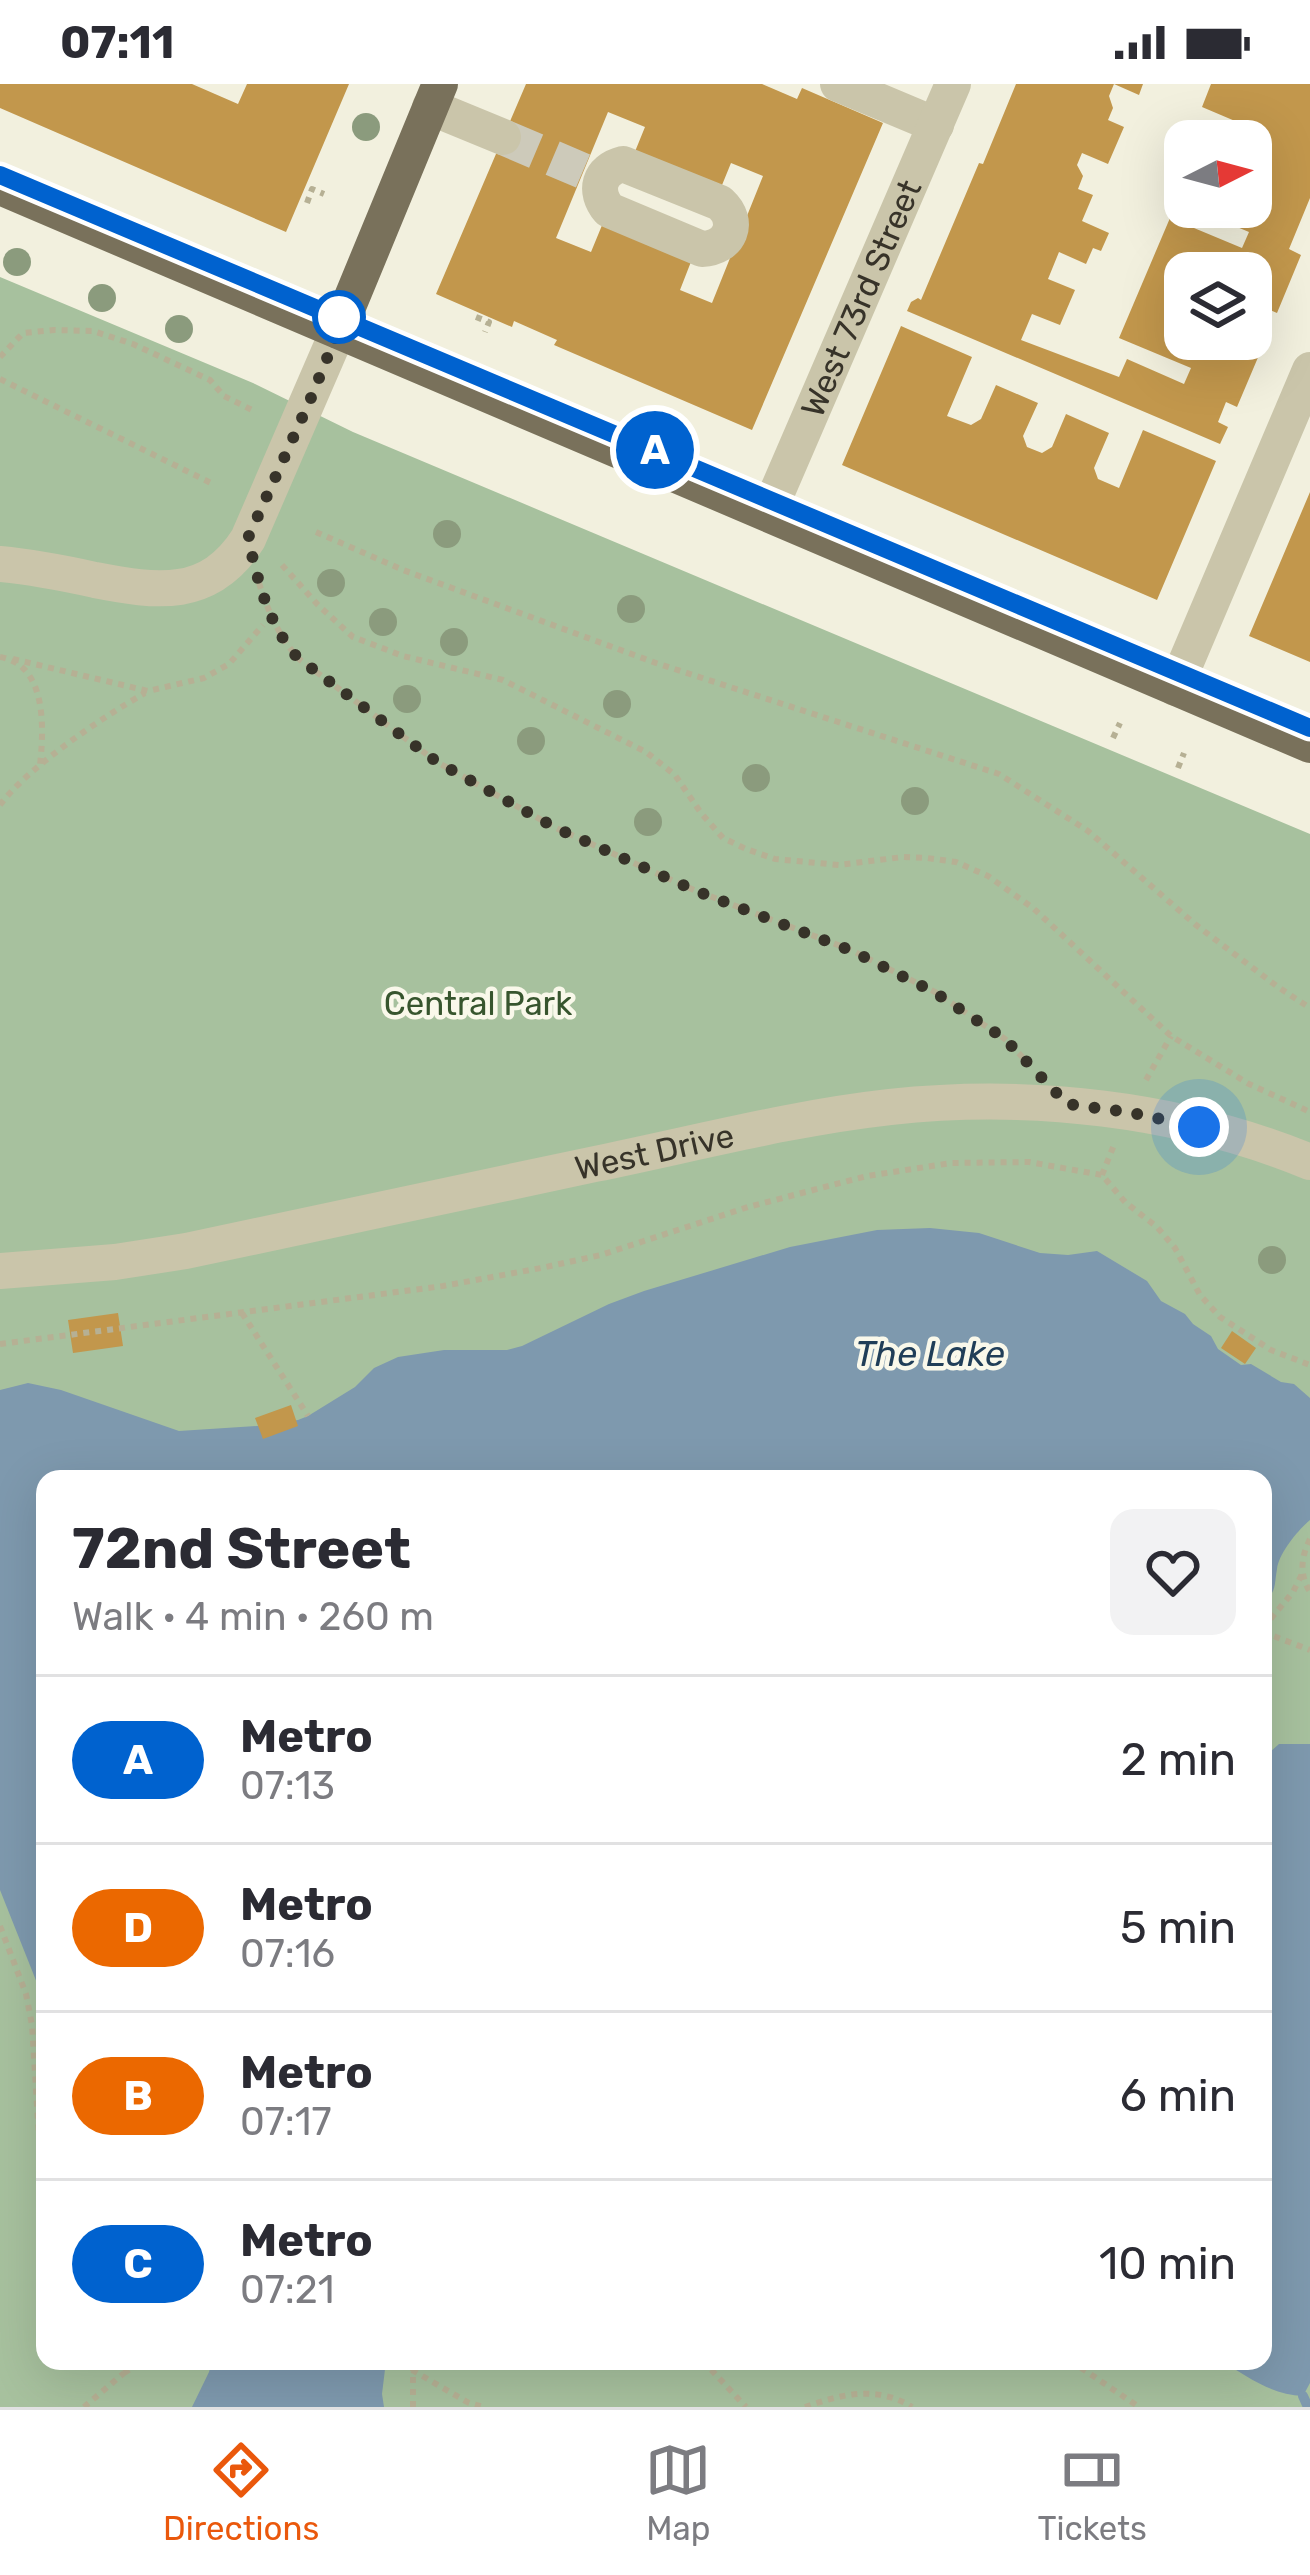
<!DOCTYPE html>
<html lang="en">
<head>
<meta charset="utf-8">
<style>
  body { margin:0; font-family:Rubik,sans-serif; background:#f2f2f3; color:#2b2b33; height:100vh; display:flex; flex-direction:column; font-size:45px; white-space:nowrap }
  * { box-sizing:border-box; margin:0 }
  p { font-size:39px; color:#7c7c81 }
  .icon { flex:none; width:66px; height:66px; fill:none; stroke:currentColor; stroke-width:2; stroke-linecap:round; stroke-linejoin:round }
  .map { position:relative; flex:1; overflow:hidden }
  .drawer { position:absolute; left:36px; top:1386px; width:1236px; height:900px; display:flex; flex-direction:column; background:#fff; border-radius:24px; box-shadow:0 12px 48px #0002 }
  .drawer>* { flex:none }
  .badge { padding:0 24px; border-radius:39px; font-size:42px; line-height:78px }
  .needle { width:78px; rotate:84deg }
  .fabs { position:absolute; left:1164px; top:36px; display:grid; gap:24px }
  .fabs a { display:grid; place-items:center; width:108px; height:108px; border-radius:24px; background:#fff; box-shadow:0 12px 48px #0002; font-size:60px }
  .you { position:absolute; width:60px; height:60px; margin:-30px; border:9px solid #fff; border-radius:50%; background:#1a73e8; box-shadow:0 0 0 18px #1a73e833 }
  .map>.badge { position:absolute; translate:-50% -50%; box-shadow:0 0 0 6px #fff }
  .round { display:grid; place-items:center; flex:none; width:126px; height:126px; border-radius:24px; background:#f2f2f3 }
  .summary { display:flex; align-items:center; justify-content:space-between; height:204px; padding:0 36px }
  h1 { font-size:57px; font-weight:700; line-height:90px }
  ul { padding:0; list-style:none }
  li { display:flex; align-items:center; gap:36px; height:168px; padding:0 36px; border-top:3px solid #e1e1e2 }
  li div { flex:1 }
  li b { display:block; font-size:45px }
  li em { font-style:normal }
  li .badge { min-width:132px; font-weight:700; text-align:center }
  .status { display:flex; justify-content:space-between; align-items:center; height:84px; padding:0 60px; background:#fff; direction:ltr }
  .status svg { height:33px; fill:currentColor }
  .tab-bar { display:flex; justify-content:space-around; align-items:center; height:168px; border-top:3px solid #e1e1e2; background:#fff; font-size:33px; color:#7c7c81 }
  .tab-bar a { display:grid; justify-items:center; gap:6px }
  .tab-bar .active { color:#ea580c }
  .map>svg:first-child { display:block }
  .green { fill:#a7c19e; fill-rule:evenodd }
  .water { fill:#7e99ae }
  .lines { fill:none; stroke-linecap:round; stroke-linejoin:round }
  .stream { stroke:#7e99ae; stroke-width:10 }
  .building { fill:#c2974c; fill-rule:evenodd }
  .minor-tunnel { stroke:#cdcaba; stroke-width:36; stroke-dasharray:36 18; stroke-linecap:butt }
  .path { stroke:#b6b094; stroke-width:6; stroke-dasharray:6 6; stroke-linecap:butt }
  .minor { stroke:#cac5aa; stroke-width:36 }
  .major { stroke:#79715b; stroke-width:36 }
  .tree { fill:#8b9b7d }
  .line-casing { stroke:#fff; stroke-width:27 }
  .line { stroke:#0062cf; stroke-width:18 }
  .walk { stroke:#373329; stroke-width:12; stroke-dasharray:0 21.6 }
  .stop-dot { fill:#fff; stroke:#0062cf; stroke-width:6 }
  .labels { text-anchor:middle; stroke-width:9; stroke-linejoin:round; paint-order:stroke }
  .street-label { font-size:33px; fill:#373329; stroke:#f9f8ea }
  .park-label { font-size:33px; fill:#37552e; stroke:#f9f8ea }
  .water-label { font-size:36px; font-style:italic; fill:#203e58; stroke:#f9f8ea }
</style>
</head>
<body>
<div class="status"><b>07:11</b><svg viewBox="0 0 49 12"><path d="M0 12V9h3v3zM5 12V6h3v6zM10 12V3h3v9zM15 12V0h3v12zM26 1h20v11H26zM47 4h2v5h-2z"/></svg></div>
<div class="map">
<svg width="1310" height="2323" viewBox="0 0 1310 2323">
  <rect width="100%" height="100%" fill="#f2f0de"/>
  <path class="green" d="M0,193L253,299L353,348L1310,750V2323H0ZM45,1395H1263V2277H45Z"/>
  <path class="water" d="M930,1144L979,1149L1040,1169L1068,1171L1097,1167L1147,1197L1161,1217L1185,1230L1193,1240L1211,1252L1218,1265L1241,1281L1251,1280L1281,1298L1294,1300L1310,1314V1436C1298,1446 1279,1469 1277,1485C1274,1501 1277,1508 1263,1519V1395H45V1945L37,1899L0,1806V1306L28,1299L61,1306L179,1347L257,1342L298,1336L308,1332L355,1303L374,1284L398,1273L444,1266H507L522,1262L609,1220L644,1207L790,1163L877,1146Z
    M1279,1660H1310V2299L1303,2312C1273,2311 1247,2293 1222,2277H1263V1674Z
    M212,2277H386L382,2310L384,2323H192L209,2288Z"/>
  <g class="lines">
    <path class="stream" d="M1303,2312L1308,2323"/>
  </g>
  <path class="building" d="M0,0H192L238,20L247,0H349L286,148L0,24Z
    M526,0H762L797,15L802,4L883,39L752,346L554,261L557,256L514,237L512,243L436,210ZM608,28L645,43L634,70L720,106L731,79L763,92L712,219L680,206L694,170L605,134L591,168L556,154Z
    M1016,0H1143L1139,11L1114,0L1109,12L1113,24L1108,36L1124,43L1108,80L1082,69L1077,81L1083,92L1078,105L1093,111L1082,137L1109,149L1101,167L1093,164L1086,180L1059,168L1048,195L1075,206L1060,241L1032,230L1021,256L1119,293L1127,275L1184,300L1191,284L1119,254L1170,134L1242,164L1249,148L1189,123H1251V57H1227L1235,37L1202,23L1211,0H1310V114L1289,165L1301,171L1277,229L1270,226L1255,261L1262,264L1237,323L1226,318L1218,338L1228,343L1220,360L907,227L911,218L918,214L921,216L979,79L983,80ZM1185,189H1251V255H1185Z
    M1189,46L1214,57H1185V74L1178,71Z
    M901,242L972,273L947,332L971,341L981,335L996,301L1038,319L1023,352L1027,363L1042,369L1052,363L1066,330L1109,349L1094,384L1098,395L1119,404L1143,346L1216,377L1157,516L842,381Z
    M1310,408V578L1249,552Z
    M118,1229L123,1262L73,1269L68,1236Z
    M1232,1247L1256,1264L1245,1280L1221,1264Z
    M291,1321L298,1342L263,1355L255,1334Z"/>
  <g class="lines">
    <path class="minor-tunnel" d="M503,53L583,87"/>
    <path class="path" d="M307,119L312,105L324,110
      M476,233L489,238L485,248
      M0,273L23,249L54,246L93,247L133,260L210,296L224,312L256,328
      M0,295L213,400
      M316,448L403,486L656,579L999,690L1088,747L1196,841L1278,903L1310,924
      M282,481L318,521L353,553L403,572L503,596L646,668L675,691L701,729L723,754L746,765L775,775L839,781L903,773L927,774L956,778L988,792L1033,824L1171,952L1249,1000L1310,1028
      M259,499C268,527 279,553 299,575L437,678L556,744L694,806L851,866L935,908L1005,955L1030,981
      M0,573C47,581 44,644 40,681
      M13,575L148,607L204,594L229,580L263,541
      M1113,654L1120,639
      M1178,684L1184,669
      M0,721C28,683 103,633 145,609
      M1146,996L1171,952
      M1102,1091L1114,1061
      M242,1229L308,1332
      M0,1260L443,1202L541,1184L601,1171L748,1123L867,1092L951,1079L1029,1078L1102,1091L1125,1118L1157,1143L1175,1164L1200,1211L1220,1233L1271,1266L1310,1281
      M1310,1455C1301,1473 1299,1490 1310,1508
      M1263,1544L1293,1508L1303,1488
      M1263,1548L1310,1566
      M0,1842L26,1910L32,1941L45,2149
      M703,2277L746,2323
      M1071,2277L1139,2323
      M412,2286L469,2319L484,2323
      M124,2289L143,2277
      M84,2323L124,2289L115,2277
      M413,2323V2277
      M805,2323C843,2310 876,2301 912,2323"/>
    <g class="minor">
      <path d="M838,0L936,41"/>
      <path d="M430,23L503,53"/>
      <path d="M623,80L720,119C741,138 730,164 702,165L609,126C593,107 599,86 623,80Z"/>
      <path id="s1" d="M768,429L953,0"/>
      <path d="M0,480C32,483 63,489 95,496C157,508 209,516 248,455L338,247"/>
      <path d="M1175,604L1310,286"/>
      <path id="s2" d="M0,1187L115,1178L186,1167C322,1138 459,1109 595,1080C693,1060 791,1034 890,1023C1030,1008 1179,1024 1310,1078"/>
    </g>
    <path class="major" d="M0,103L1310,661
      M338,247L440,0"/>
  </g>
  <g class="tree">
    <circle cx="366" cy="43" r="14"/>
    <circle cx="17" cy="178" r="14"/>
    <circle cx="102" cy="214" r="14"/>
    <circle cx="179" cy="245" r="14"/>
    <circle cx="447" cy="450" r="14"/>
    <circle cx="331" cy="499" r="14"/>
    <circle cx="631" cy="525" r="14"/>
    <circle cx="383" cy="538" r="14"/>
    <circle cx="454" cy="558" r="14"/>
    <circle cx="407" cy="615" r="14"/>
    <circle cx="617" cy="620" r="14"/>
    <circle cx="531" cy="657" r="14"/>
    <circle cx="756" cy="694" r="14"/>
    <circle cx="915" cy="717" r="14"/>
    <circle cx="648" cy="738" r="14"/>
    <circle cx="1272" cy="1176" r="14"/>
  </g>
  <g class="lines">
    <defs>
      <path id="line" d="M0,91L1310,644"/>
    </defs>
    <use href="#line" class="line-casing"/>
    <use href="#line" class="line"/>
    <path class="walk" d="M339,233L338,247L311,314L248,454C258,497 268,541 298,574L437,678L556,744L694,806L850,866L934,908L1005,955L1067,1020L1127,1028L1199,1043"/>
  </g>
  <circle class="stop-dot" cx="339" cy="233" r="24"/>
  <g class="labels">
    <g class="street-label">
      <text dy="12" stroke="none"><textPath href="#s1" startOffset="234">West 73rd Street</textPath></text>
      <text dy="12" stroke="none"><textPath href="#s2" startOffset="666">West Drive</textPath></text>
    </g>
    <g class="park-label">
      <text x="478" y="931">Central Park</text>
    </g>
    <g class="water-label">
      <text x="930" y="1282">The Lake</text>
    </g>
  </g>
</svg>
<div class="fabs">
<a><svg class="needle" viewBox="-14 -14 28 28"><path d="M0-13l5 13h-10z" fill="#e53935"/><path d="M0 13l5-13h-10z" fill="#7c7c81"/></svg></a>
<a><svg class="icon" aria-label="layers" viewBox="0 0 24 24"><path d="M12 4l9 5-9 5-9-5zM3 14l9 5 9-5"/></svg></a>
</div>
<div class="you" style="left:1199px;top:1043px"></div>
<b class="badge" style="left:655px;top:366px;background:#0062cf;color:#fff">A</b>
<section class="drawer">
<div class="summary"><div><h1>72nd Street</h1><p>Walk · 4 min · 260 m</p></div><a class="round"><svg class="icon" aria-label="heart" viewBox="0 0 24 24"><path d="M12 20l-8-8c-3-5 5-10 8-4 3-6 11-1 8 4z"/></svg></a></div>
<ul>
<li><span class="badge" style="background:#0062cf;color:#fff">A</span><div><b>Metro</b><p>07:13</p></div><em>2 min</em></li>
<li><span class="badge" style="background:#eb6800;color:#fff">D</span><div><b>Metro</b><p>07:16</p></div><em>5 min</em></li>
<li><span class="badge" style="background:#eb6800;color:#fff">B</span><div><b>Metro</b><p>07:17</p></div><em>6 min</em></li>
<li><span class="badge" style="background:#0062cf;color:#fff">C</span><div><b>Metro</b><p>07:21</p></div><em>10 min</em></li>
</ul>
</section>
</div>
<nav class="tab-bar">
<a class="active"><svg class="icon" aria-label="directions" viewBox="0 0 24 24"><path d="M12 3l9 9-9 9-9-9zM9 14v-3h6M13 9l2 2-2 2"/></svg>Directions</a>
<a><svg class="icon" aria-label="map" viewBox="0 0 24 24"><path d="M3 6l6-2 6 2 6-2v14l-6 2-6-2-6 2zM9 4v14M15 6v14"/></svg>Map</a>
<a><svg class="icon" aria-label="tickets" viewBox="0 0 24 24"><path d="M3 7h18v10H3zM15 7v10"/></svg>Tickets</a>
</nav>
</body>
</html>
